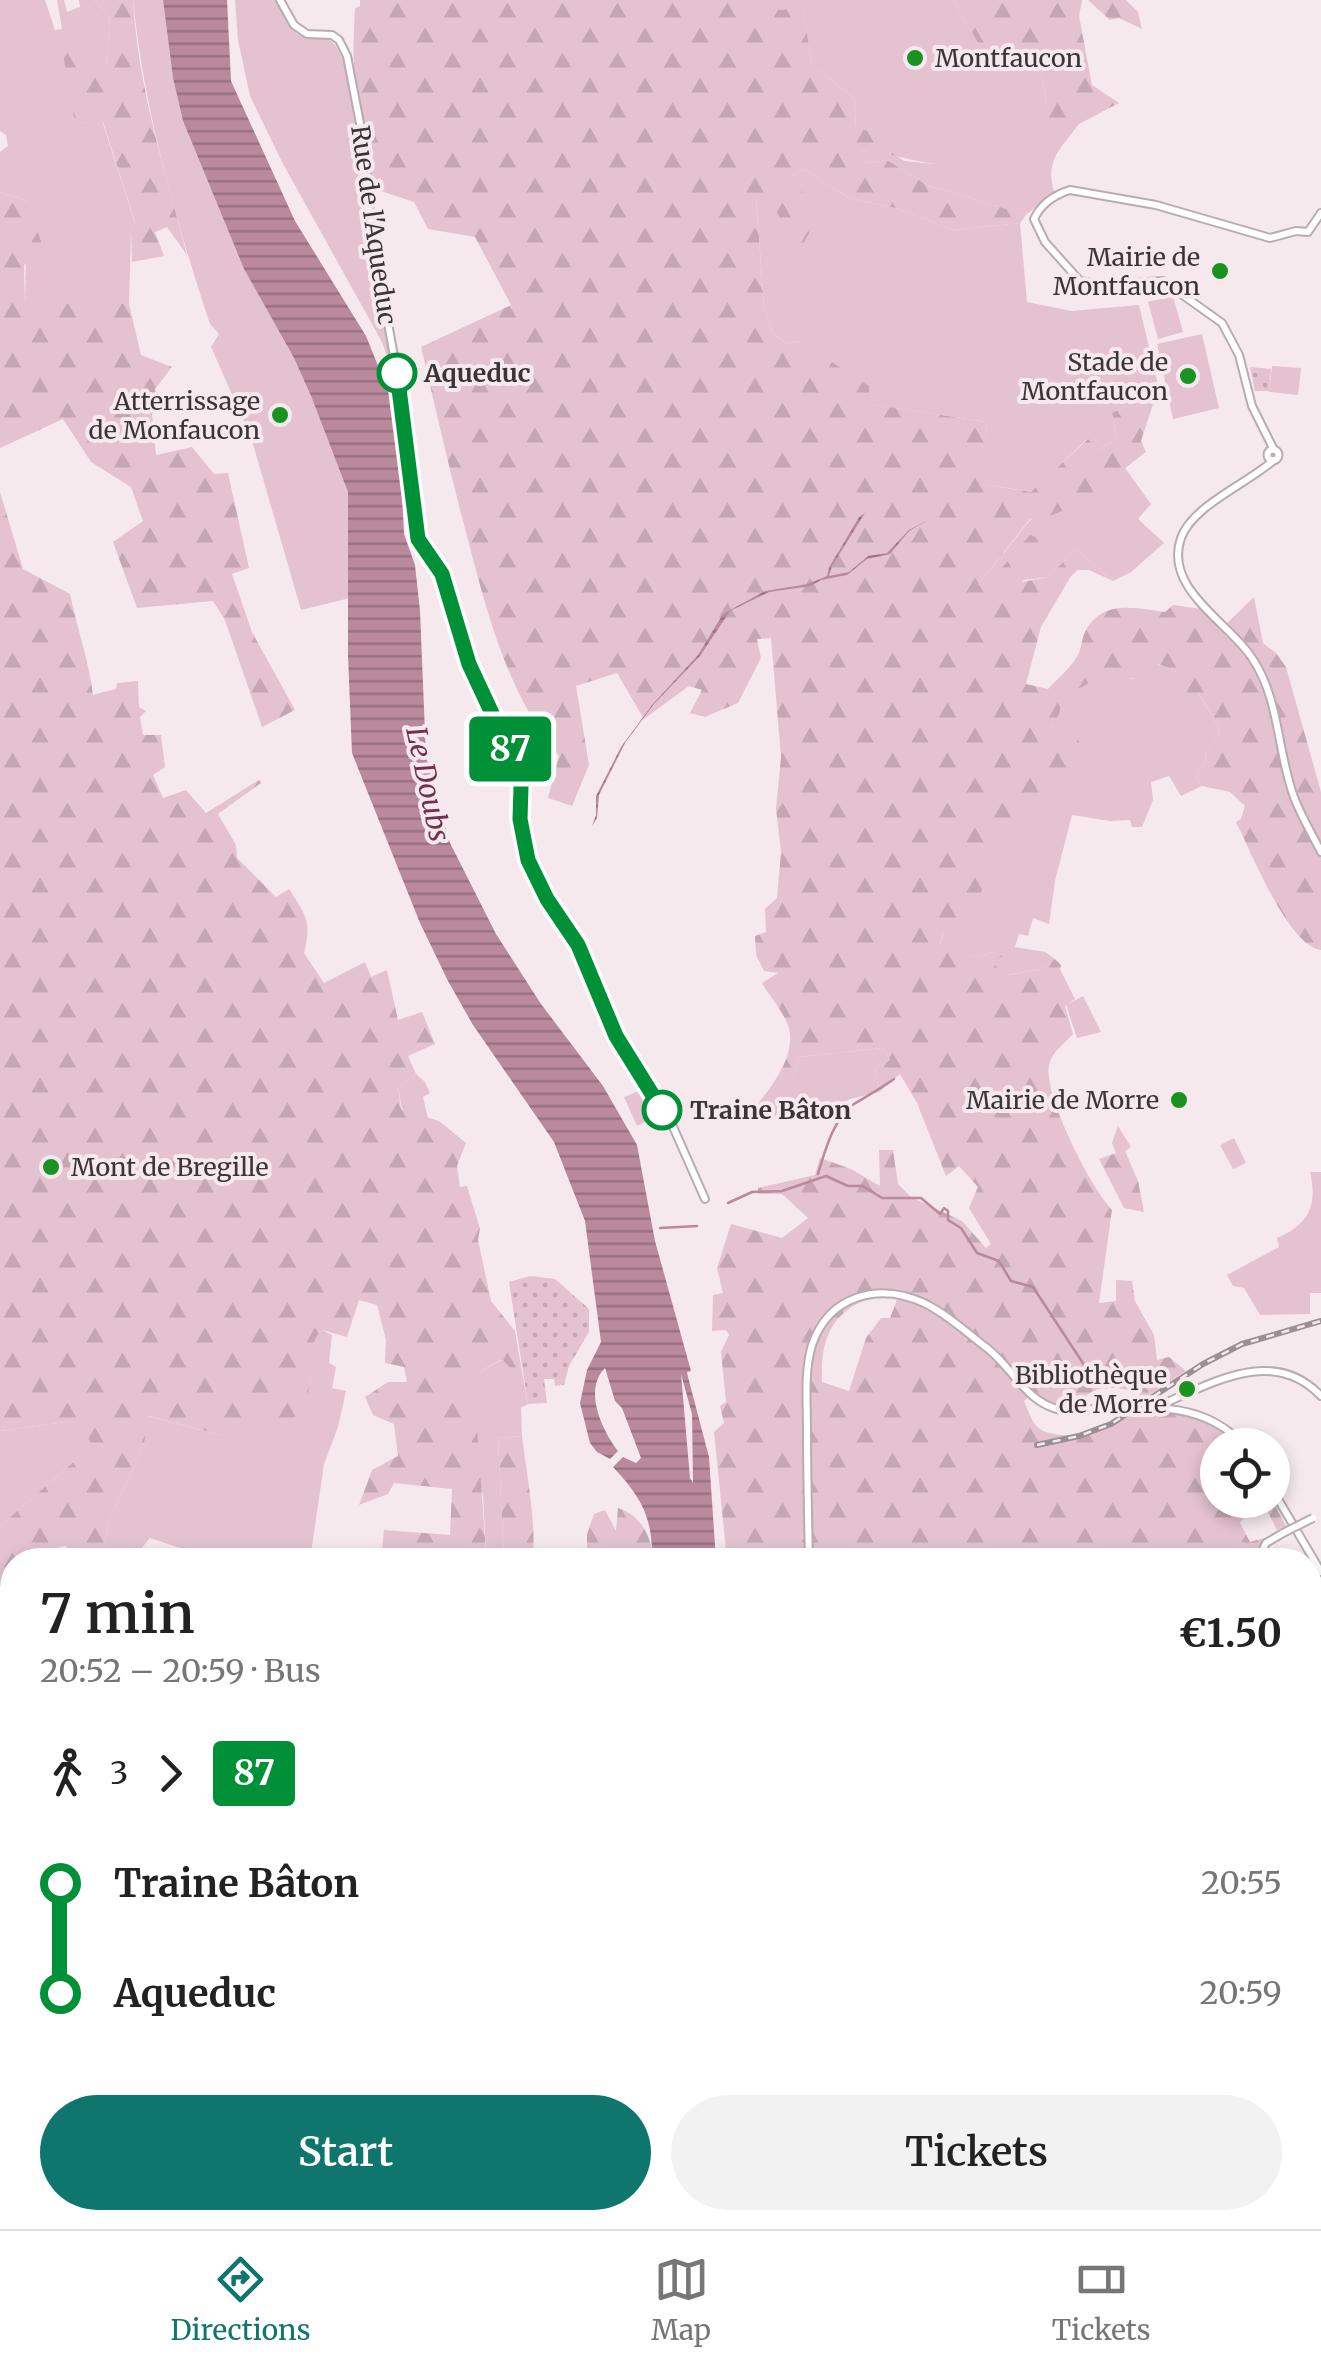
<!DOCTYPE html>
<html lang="en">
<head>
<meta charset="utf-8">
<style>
  body { margin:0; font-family:Merriweather,serif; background:#f2f2f2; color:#222; height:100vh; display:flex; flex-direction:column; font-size:38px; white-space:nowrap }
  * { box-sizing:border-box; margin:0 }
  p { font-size:32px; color:#767676 }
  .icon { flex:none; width:55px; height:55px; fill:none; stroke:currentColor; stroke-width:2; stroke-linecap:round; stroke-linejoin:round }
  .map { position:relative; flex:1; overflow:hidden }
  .panel { position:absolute; left:0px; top:1548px; width:1322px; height:682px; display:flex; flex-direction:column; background:#fff; border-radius:40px 40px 0 0; box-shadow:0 5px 15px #0003 }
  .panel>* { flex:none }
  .badge { padding:0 20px; border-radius:8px; font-size:35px; line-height:65px }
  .buttons { position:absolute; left:1200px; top:1428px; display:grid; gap:20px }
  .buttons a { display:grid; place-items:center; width:90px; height:90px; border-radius:50%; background:#fff; box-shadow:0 5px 15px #0003; font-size:50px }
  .map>.badge { position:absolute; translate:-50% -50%; box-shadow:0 0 0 5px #fff }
  .legs { display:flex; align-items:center; gap:15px; height:110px; padding:0 40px; font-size:32px }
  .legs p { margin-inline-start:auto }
  .summary { display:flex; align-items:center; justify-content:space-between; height:170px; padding:0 40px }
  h1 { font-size:55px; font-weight:600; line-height:75px }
  .primary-button { display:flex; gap:20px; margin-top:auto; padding:20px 40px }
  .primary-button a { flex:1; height:115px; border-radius:60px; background:#0f766e; color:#fff; font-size:40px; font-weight:600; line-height:115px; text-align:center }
  .primary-button a+a { background:#f2f2f2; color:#222 }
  ul { padding:0 40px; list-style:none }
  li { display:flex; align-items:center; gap:35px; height:110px; font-size:38px }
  li i { display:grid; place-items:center; width:15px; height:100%; margin:0 12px; background:currentColor }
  li i::after { content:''; width:25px; height:25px; margin:-12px; border:8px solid; border-radius:50%; background:#fff }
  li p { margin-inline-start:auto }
  li:first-child i { background:linear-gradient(#0000 50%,currentColor 0) }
  li:last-child i { background:linear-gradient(currentColor 50%,#0000 0) }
  .tab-bar { display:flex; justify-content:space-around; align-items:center; height:140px; border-top:2px solid #e0e0e0; background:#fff; font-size:28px; color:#767676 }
  .tab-bar a { display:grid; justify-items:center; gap:5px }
  .tab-bar .on { color:#0f766e }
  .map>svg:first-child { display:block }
  .grass { fill:#e4c2cf }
  .forest { fill:url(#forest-firs); fill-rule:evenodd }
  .park { fill:url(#park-dots) }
  .water { fill:url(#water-rules); fill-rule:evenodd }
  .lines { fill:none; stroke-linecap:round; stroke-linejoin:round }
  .stream { stroke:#ba899c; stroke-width:2.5 }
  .secondary-casing { stroke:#b9acb1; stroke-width:10 }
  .secondary { stroke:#fff; stroke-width:6 }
  .rail-casing { stroke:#999094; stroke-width:6 }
  .rail { stroke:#f6e9ee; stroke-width:2.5; stroke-dasharray:8; stroke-linecap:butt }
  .secondary-bridge-casing { stroke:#b9acb1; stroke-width:10; stroke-linecap:butt }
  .secondary-bridge { stroke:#fff; stroke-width:6 }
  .line-1-casing { stroke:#fff; stroke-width:22 }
  .line-1 { stroke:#009037; stroke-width:15 }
  .poi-dot { fill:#199220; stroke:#f6e9ee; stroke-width:4 }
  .stop-1-dot { fill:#fff; stroke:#009037; stroke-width:5 }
  .labels { text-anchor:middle; stroke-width:8; stroke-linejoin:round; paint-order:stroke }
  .poi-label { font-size:25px; fill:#3a3537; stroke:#f6e9ee; text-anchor:end }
  .street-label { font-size:25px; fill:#3a3537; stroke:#f6e9ee }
  .stop-label { font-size:25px; font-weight:bold; fill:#3a3537; stroke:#f6e9ee; text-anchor:start }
  .water-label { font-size:28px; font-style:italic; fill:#6f314e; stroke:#f6e9ee }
</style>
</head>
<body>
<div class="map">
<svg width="1321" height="2229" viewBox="0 0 1321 2229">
  <defs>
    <pattern id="forest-firs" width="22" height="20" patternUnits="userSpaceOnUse" patternTransform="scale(2.5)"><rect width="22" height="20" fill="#e4c2cf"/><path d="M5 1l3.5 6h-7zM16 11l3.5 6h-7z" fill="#c4a7b2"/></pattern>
    <pattern id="park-dots" width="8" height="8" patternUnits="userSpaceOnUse" patternTransform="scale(2.5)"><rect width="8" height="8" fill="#e4c2cf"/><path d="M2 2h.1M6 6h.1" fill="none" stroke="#c4a7b2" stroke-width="1.8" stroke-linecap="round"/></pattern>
    <pattern id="water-rules" width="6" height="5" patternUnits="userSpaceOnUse" patternTransform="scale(2.5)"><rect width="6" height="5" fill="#ba899c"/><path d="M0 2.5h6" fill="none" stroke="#987180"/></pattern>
  </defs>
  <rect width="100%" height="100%" fill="#f6e9ee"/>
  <path class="grass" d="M0,0H45L55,30L62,29L57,0H64L67,12L80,7L79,0H94L110,18L106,66L75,123L102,121L135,223L131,230L129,304H25L27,201L0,192V152L8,146L6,135L0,131Z
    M133,0H163L173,78L183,121L244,269L294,358L311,396L348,492L350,598L301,610L251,437L211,347L219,334L210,324L205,309C172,207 144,107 133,0Z
    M235,0H276L297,34C321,41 330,29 342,58L352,55L372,188L368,236L392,361L389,362L382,342L282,162L250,96L238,40Z
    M777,0H953L985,55L1033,46L1018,65L1040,69L1047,104L1044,142H1065C1052,158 1048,171 1054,192L1026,215L927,185L887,160L868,163L857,150L891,152L904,161L936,164L856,127L854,98L812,65L803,8L778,10Z
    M804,169L849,198L895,208L954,230L1020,223L1027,302L1072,311L1139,305L1159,389L1112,413L1117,438L1098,450L1087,439L1032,492L980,484L987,422L868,404L825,359L799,341L788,344L773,334L764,306L756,197L799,200L811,205L791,176Z
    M1173,296L1183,332L1158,339L1148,302Z
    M1202,334L1219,408L1173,419L1157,344Z
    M1272,366L1301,368L1298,395L1269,392Z
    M1125,468L1151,504L1138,519L1164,543L1131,572L1113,581L1076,549L1048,577L977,586L1031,519L1087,496Z
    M1157,664L1193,677L1183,699L1197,691L1219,728L1218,737L1206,751L1205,762L1196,776L1202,786L1181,796L1169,776L1151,782L1153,800L1142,827H1132L1130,820L1110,821L1072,815L1055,881L1049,924L1033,918L1028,936L1019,934L1015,947L1045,952L1055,959L1041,969L1007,975L990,961L1001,956L993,952L975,957L939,946L944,931L965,927C993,865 1021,804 1045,740C1051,725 1059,714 1062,697L1093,681H1111L1119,675L1133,679Z
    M1083,996L1101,1032L1077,1038L1066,1005Z
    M883,1048L890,1060L875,1068L879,1092L850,1099L810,1123L807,1117H764L756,1106C784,1104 794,1081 799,1057Z
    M416,1074L425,1082L430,1093L423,1097L428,1119L402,1109L398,1087Z
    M639,1091L651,1119L637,1126L624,1097Z
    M1234,1138L1246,1163L1233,1169L1220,1145Z
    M1310,1172H1321V1293H1310V1314L1260,1315L1244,1288L1233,1286L1227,1275L1279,1247L1277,1238C1308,1225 1318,1206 1310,1172Z
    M322,1330L332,1335L329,1363L336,1367L332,1388L346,1391L338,1427L324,1464L310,1560H198L195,1553L150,1538L132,1560H101L109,1521L144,1444L148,1416L220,1435L311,1382C309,1366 309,1342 322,1330Z
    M504,1360L524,1383L528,1404L521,1408L522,1436L498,1438L504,1560H482L486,1553L483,1495L453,1396C470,1383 484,1365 504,1360Z
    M72,1421L92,1442L78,1458L0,1526V1431Z
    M12,1626V1645L8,1650V1690L0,1706V1636Z
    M12,1725V1766L0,1788V1741Z
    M1310,1848L1321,1849V2110L1310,2107Z
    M12,2007V2103L5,2102V2092L0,2090V2008Z
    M1310,2158L1321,2160V2229H1282L1297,2224V2218H1310Z
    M607,2218H852L847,2229H789L763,2221L765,2229H594Z
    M892,2218H978L968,2229H885Z
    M1144,2218H1248L1245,2229H1148Z"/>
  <path class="forest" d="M94,0H133C138,88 165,170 187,255L167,227L155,232L164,256L132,262L131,230L135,222L103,122L75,123L63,54L71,50L82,68L93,62L106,65L110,18Z
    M360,0H777L779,10L803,7L812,65L854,98L856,127L937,155L936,164C908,161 886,151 858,150L868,163L887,160L927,185L1026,215L1020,223L954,230L895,208L849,198L804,169L791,176L814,207L800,201L809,233L799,252L769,198H756L764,306L773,334L788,344L799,341L869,386V404L987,422L981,484L1031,492L1088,439L1098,450L1117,438L1112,413L1159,389L1160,399L1153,404L1141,441L1146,452C1116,474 1069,519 1030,519L978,585L989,583L1030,535L1056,545L1022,582L1048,577L1076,549L1113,581L1089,570H1078L1071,576L1041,627L1026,684L1048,689C1058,678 1072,667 1079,653C1082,645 1082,637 1086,630C1103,599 1137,608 1165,612L1173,605L1201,609L1221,629L1254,597L1263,643L1276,653L1286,667L1321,792V950C1288,946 1251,851 1236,822L1241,819L1245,806L1230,792L1202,786L1196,776L1205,762L1206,751L1218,737L1219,728L1198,692L1194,704L1182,699L1192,677L1158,664C1151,681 1134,680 1119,676L1111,681H1093L1063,697L1059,714L1050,728L1070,730L1101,770L1096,777L1052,778L1040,800L1023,799L965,928L944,931L939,945L975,957L993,952L1003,956L991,962L1008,975L1041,969L1055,959L1061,965L1060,969L1075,999L1065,1006L1073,1034C1064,1044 1052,1052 1049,1065C1043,1095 1091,1188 1112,1210L1099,1303L1116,1301V1280L1132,1281L1135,1301L1154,1335L1157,1360L1169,1357L1186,1371L1141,1400L1138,1392C1098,1383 1100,1387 1068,1407L1052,1405L1032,1393L1024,1401C1034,1424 1034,1432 1061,1435C1101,1438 1101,1424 1135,1415C1171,1405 1211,1419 1235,1445H1218V1500H1272L1286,1526L1277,1530L1263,1503L1250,1509L1240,1523L1250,1542L1264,1538L1254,1560H727L714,1432L724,1423L720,1406L726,1402L721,1352L729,1335L726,1330L712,1331L713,1295L723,1293L717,1268L731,1224L782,1238L808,1218L782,1194H758V1188L815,1175L820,1158L851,1169L880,1186L879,1150H893L898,1184L911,1197L962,1221L986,1248L991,1244L969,1208L978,1187L959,1166L946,1176L917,1103L900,1074L879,1092L875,1068L890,1060L883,1048L799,1057C793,1083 786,1103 756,1106C771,1088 793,1059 790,1033C788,1017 770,997 762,983L778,973L764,971L756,955L755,936L766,932L765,909L777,898L781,852L776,809L781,757L771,638L757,639L761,658L738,703L705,717L690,713L702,690L689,686L644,719L617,673L576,686L589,765L572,806L548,798L559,756C507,693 487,613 467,536C450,473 436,410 421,347L511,305L475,237L428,229L414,202L372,188C355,132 351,66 355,8L360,6ZM877,1296L898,1297L890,1318H881L866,1338L849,1391L822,1382C820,1338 832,1309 877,1296Z
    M953,0H1082L1079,16L1092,85L1119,103L1079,124L1065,142H1043L1038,107L1047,103L1040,70L1017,65L1031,47L985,55Z
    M1088,0H1126L1138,12L1142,29L1119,18L1110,20Z
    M0,192L27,201L44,250L24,265L25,304H129L141,355L172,367L155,389L160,412L152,414L156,455L192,447L214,474L228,473L249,568L232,574L252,632L295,710L262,727L225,620L213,601L137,608L113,542L143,521L131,487L91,462L63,419L0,448Z
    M0,492L23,569L70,594C77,628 89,661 93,695L116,689L117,683L138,681L139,707L146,711L140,717L143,735H161L165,767L153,775L163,798L186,790L206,813L259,780L261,783L218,814L236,845L237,858L276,897L289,889C306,915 312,922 304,953L324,983L365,962L371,977L387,970L398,1020L422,1012L435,1044L408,1056L416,1074L398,1087L401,1109L439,1121L466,1143L457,1166L460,1187L467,1186L480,1229L478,1240L491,1301L515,1331L524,1383L503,1360C484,1365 470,1383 454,1396L477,1427L486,1553L482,1560H381L384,1530L450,1535L452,1489L394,1483L388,1494L359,1505L372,1470L398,1456L394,1424L373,1415L365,1397L388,1382H407L404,1367L385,1363L386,1340L377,1305L359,1300L347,1337L322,1330C306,1345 314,1367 310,1385C308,1395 302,1406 298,1416L220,1435L149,1416L144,1444L109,1521L101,1560H73L66,1546L58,1547L48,1560H12V1599L4,1603L12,1615V1626L0,1636V1526L78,1458L91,1442L72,1421L0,1431Z
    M1118,1126L1131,1147L1125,1151L1138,1181L1144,1212L1124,1208L1099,1159L1116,1153L1112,1143Z
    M522,1436C527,1478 536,1519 533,1560H504L498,1438Z
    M618,1508C641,1515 653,1538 652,1560H587V1534L594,1514L605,1510L616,1531Z
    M12,1645V1725L0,1741V1706L8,1690V1650Z
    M1310,2107L1321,2110V2160L1310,2158Z
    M458,2218H607L594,2229H447Z
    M978,2218H1144L1148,2229H1143L1134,2220L1135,2229H968Z
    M1248,2218H1297L1298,2223L1282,2229H1245Z"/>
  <path class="park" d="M1250,367L1271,369L1269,391H1255Z
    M530,1276L555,1279L589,1309V1332L569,1366L564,1385L555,1386L554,1379H544L547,1403L528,1404L509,1282Z
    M132,2218H343L324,2229H130Z"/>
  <path class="water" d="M163,0H227L231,81L295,221L366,336L398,415L404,534L415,565L420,611L426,757L450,843L496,934L541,1004L603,1086L637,1145L655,1241L691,1371L687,1372L688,1377L709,1457L716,1560H652C653,1517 641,1497 613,1467L623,1457L636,1463L641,1458L622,1408L615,1401L605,1368C583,1390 602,1430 618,1451L610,1459L597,1452L590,1443L580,1403L587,1370L601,1342L585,1221L554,1142L473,1025L448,981L420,923L352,753L348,656V492L311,396L294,358L244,269L183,121L173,78ZM681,1374L692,1414L693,1483L690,1478Z
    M865,513L832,566L829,576L849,572L868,556L887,553L909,530L928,520L909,531L890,554L867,559L847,575L821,580L811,586L769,592L730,611L700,656L654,704L625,743L599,795L597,818L592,826L596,815V796L621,747L652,705L698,655L723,614L765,591L808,584L827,576L829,568L859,517Z
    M358,2218H462L451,2229H341Z"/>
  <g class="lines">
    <path class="stream" d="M818,1174C825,1151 833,1119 854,1104C867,1096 880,1089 894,1079
      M728,1203L752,1192L782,1191L826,1176L848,1186H863L882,1198H921L940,1214L944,1208L948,1211V1220L961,1228L977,1253L999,1261L1011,1281L1033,1287L1092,1377L1106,1387L1115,1386
      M660,1228L697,1226"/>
    <defs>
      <path id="secondary" d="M280,0L294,25L307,34L332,35L339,40L347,56L364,144L371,229L397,373L418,539L442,574L469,664L517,767L521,787L520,819L528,860L547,899L578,945L616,1036L670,1120L705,1199
        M1267.5 455a5.5 5.5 0 1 1 11 0a5.5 5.5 0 1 1-11 0Z
        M1274,450L1252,406L1239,355L1222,323L1163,281L1101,285L1080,281L1045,242L1034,219C1041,204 1054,195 1070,190L1156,205L1270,238L1296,231L1308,232L1321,213
        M1274,460C1247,484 1193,505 1181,538C1163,589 1230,623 1252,658C1280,699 1277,752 1294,797C1301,816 1312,834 1321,852
        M1158,1406C1211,1384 1273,1345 1321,1396
        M1272,1489L1321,1572
        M809,1560C808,1516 807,1473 807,1429C807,1402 804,1371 812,1345C829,1295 879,1282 924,1303C947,1314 967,1333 987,1348C1013,1368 1026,1403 1061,1410C1123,1411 1197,1392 1243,1445
        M1258,1560L1266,1543L1283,1533
        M1310,1588L1321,1593
        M1310,1614L1321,1642
        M1321,1745L1318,1778L1321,1811
        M521,2229L530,2218"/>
    </defs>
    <use href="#secondary" class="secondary-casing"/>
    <use href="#secondary" class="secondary"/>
    <defs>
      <path id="rail" d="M1037,1445L1079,1436L1111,1424L1203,1364L1242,1344L1321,1321
        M544,2229L555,2218"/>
    </defs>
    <use href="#rail" class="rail-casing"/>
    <use href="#rail" class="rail"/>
    <defs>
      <path id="secondary-bridge" d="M1283,1533L1313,1518"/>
    </defs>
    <use href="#secondary-bridge" class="secondary-bridge-casing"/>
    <use href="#secondary-bridge" class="secondary-bridge"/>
  </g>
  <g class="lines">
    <defs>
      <path id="line-1" d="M397,373L418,539L442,574L469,664L517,767L521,787L520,819L528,860L547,899L578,945L616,1036L662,1110"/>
    </defs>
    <use href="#line-1" class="line-1-casing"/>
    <use href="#line-1" class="line-1"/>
  </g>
  <g class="poi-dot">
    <circle cx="915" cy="58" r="10"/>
    <circle cx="1220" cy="271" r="10"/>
    <circle cx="1188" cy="376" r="10"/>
    <circle cx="280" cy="415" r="10"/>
    <circle cx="1179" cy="1100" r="10"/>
    <circle cx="51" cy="1167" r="10"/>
    <circle cx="1187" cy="1389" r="10"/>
  </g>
  <g class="stop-1-dot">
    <circle cx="397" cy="373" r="18"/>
    <circle cx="662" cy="1110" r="18"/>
  </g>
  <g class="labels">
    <g class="poi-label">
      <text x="935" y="67" text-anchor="start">Montfaucon</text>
      <text x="1200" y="266">Mairie de<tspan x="1200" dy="29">Montfaucon</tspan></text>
      <text x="1168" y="371">Stade de<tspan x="1168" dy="29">Montfaucon</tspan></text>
      <text x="260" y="410">Atterrissage<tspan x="260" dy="29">de Monfaucon</tspan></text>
      <text x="1159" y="1109">Mairie de Morre</text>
      <text x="71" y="1176" text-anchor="start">Mont de Bregille</text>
      <text x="1167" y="1384">Bibliothèque<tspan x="1167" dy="29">de Morre</tspan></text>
    </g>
    <g class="street-label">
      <text transform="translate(374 225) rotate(82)" y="9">Rue de l'Aqueduc</text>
    </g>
    <g class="stop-label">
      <text x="424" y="382">Aqueduc</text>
      <text x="690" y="1119">Traine Bâton</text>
    </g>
    <g class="water-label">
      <text transform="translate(428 784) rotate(78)" y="10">Le Doubs</text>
    </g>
  </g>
</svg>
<div class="buttons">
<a><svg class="icon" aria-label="locate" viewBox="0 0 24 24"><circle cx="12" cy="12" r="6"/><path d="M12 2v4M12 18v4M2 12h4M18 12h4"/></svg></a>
</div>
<b class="badge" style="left:510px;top:749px;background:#009037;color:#fff">87</b>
<section class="panel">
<div class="summary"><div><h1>7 min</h1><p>20:52 – 20:59 · Bus</p></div><b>€1.50</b></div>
<div class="legs"><svg class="icon" aria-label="walk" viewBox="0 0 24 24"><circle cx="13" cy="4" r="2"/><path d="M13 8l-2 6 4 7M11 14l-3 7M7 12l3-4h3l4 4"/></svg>3<svg class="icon" aria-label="forward" viewBox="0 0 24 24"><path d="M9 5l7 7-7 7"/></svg><b class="badge" style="background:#009037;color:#fff">87</b></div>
<ul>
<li><i style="color:#009037"></i><b>Traine Bâton</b><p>20:55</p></li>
<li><i style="color:#009037"></i><b>Aqueduc</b><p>20:59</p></li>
</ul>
<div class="primary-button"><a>Start</a><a>Tickets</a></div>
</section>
</div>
<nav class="tab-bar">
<a class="on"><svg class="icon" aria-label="directions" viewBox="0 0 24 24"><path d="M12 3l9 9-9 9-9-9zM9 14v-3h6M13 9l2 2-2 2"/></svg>Directions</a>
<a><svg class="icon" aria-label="map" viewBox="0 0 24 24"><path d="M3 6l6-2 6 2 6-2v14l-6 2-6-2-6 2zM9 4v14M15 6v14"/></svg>Map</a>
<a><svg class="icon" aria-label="tickets" viewBox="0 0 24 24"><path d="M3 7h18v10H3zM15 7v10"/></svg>Tickets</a>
</nav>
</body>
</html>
